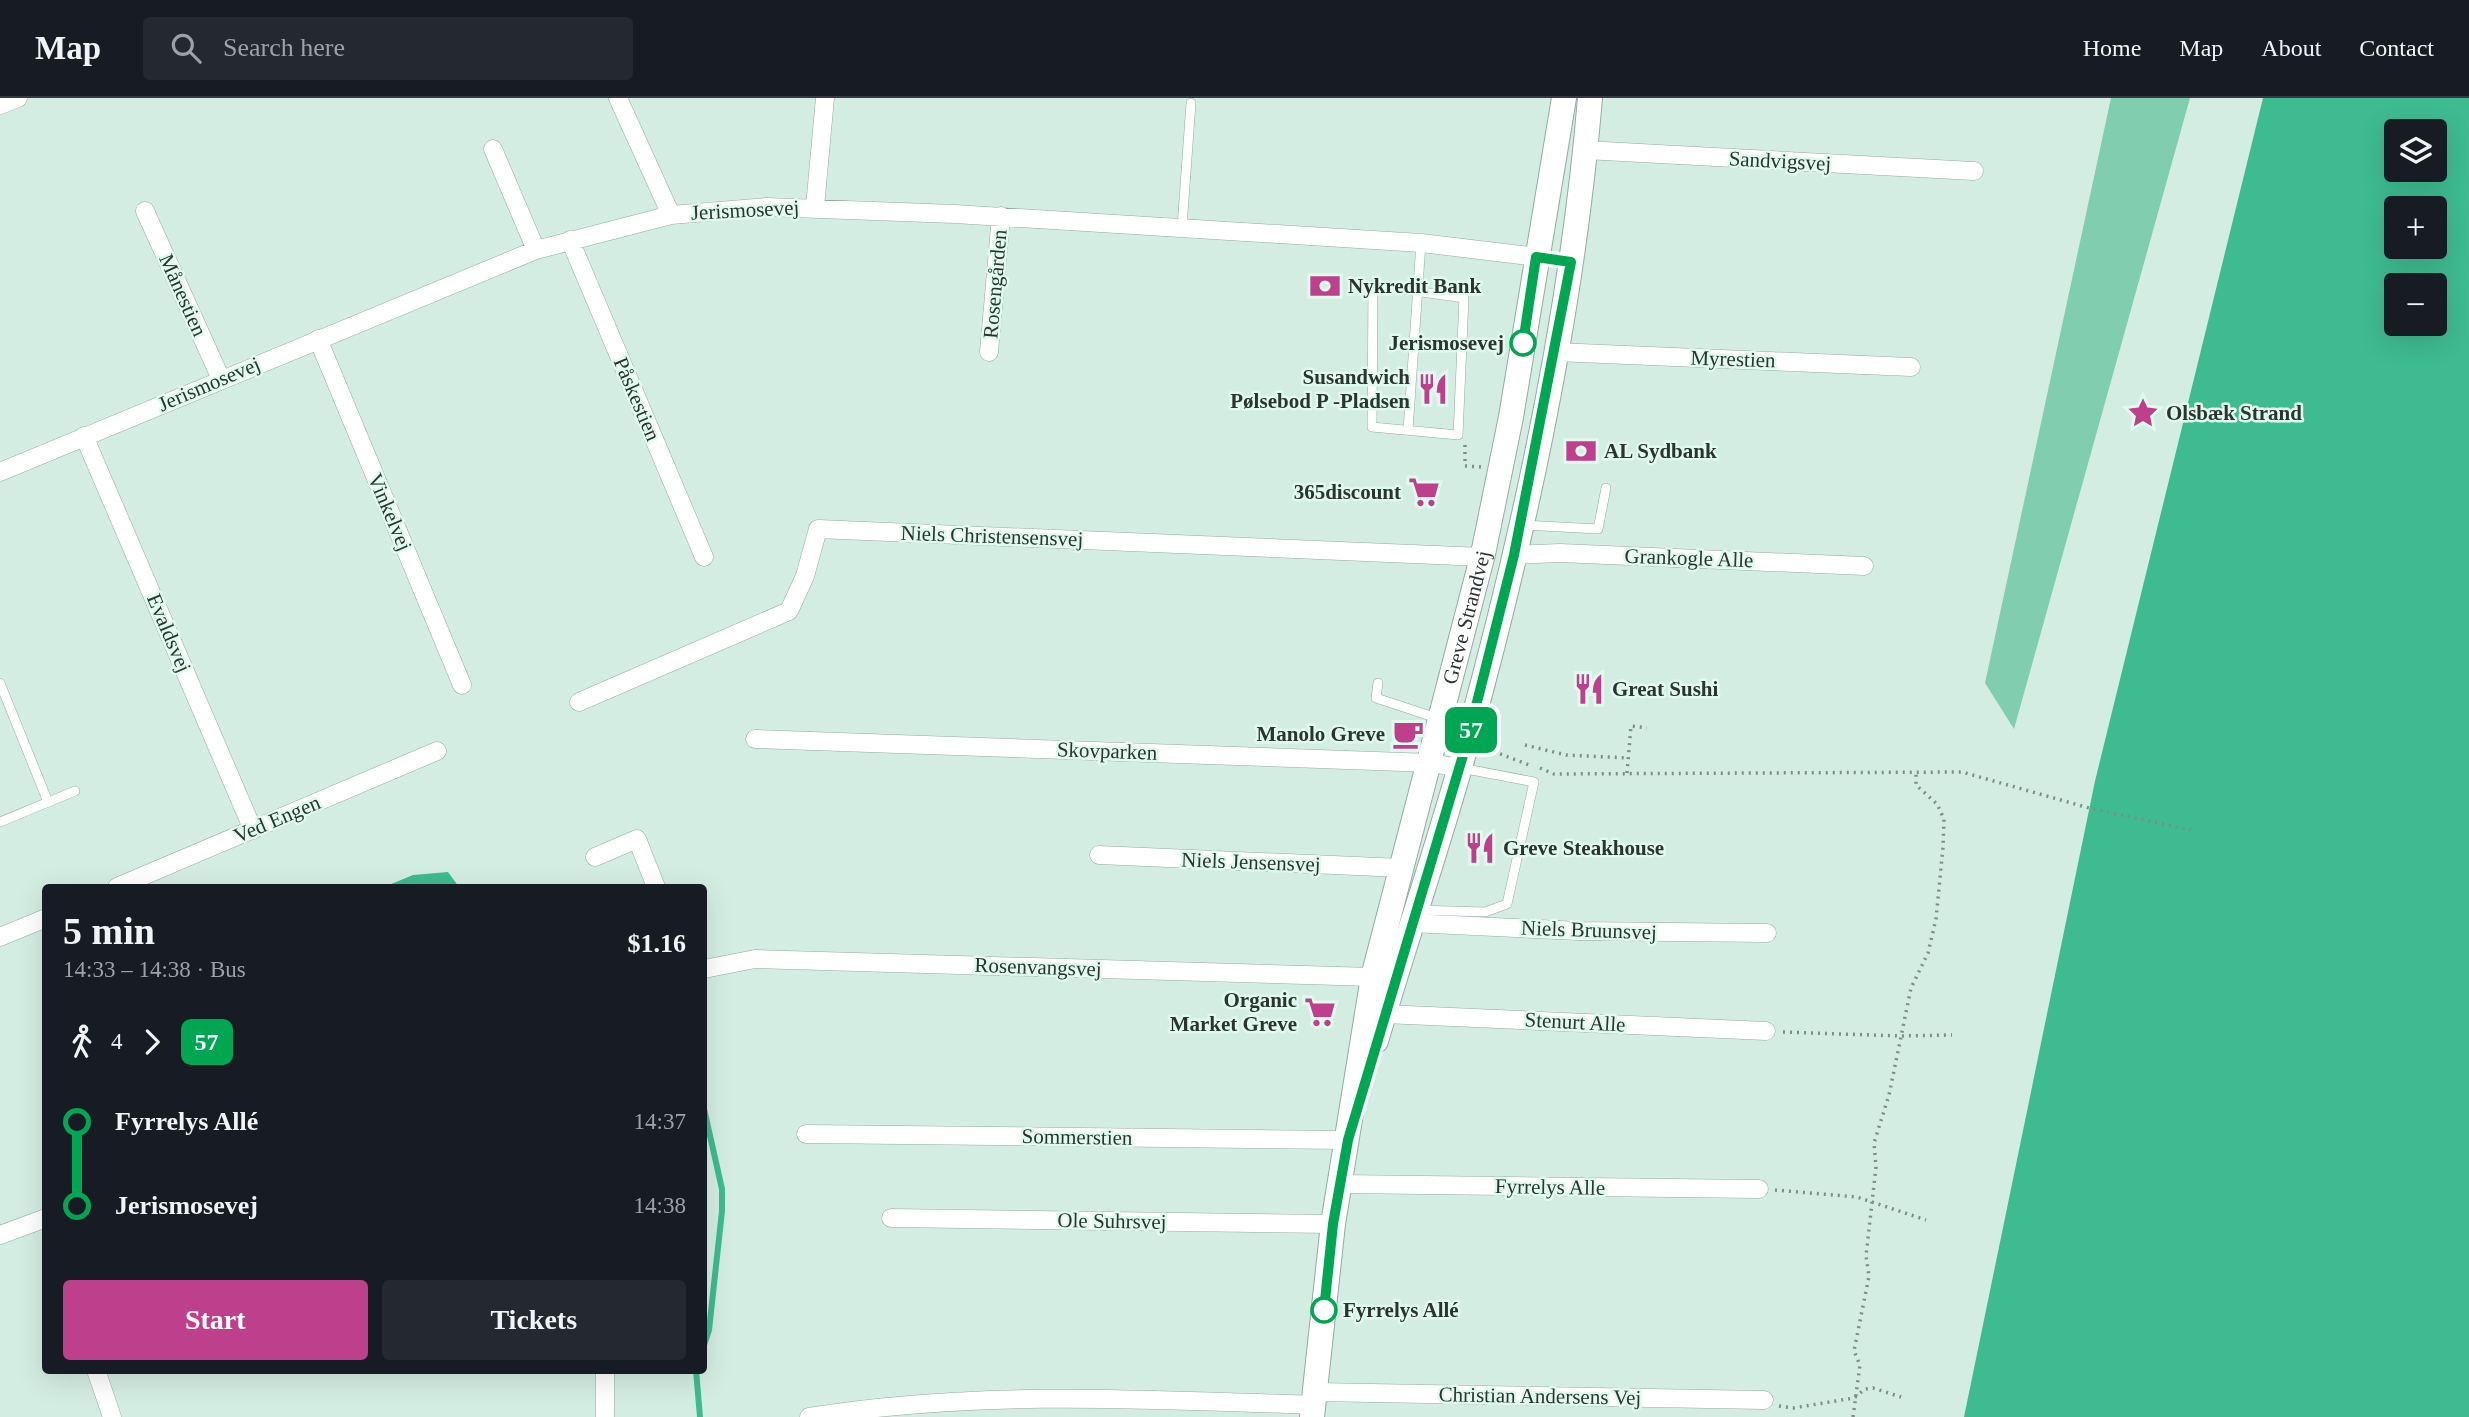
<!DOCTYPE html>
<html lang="en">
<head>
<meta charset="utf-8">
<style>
  body { margin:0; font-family:Georgia,serif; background:#242831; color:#f1f3f6; height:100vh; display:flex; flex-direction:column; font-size:26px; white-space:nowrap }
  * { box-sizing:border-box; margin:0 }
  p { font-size:23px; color:#9ea1a6 }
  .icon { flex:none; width:38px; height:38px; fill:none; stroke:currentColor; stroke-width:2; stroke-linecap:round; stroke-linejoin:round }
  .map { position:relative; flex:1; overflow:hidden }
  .sheet { position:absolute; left:42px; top:786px; width:665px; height:490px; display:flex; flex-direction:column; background:#171b24; border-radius:7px; box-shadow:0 7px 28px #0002 }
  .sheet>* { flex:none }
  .badge { padding:0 14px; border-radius:10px; font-size:24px; line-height:46px }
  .fabs { position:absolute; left:2384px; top:21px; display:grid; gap:14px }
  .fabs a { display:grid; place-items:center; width:63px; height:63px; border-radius:7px; background:#171b24; box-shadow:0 7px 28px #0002; font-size:35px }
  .map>.badge { position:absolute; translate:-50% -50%; box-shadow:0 0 0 4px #fff }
  .legs { display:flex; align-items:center; gap:10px; height:77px; padding:0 21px; font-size:23px }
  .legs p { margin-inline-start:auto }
  .overview { display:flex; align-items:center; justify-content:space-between; height:119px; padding:0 21px }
  h1 { font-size:38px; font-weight:700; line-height:52px }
  .cta { display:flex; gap:14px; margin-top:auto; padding:14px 21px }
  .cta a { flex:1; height:80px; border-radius:7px; background:#be3f8c; color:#fff; font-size:28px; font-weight:700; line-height:80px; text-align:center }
  .cta a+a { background:#242831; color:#f1f3f6 }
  ul { padding:0 21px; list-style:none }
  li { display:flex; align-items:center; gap:24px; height:84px; font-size:26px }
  li i { display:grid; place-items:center; width:10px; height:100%; margin:0 9px; background:currentColor }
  li i::after { content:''; width:18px; height:18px; margin:-9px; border:5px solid; border-radius:50%; background:#171b24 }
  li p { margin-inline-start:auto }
  li:first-child i { background:linear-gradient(#0000 50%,currentColor 0) }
  li:last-child i { background:linear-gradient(currentColor 50%,#0000 0) }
  header { display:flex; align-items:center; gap:42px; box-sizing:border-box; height:98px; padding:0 35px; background:#171b24; border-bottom:2px solid #363941 }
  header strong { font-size:33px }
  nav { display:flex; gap:38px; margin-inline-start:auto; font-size:24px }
  .search { width:490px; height:63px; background:#242831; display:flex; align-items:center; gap:18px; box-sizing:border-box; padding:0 24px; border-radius:7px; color:#9ea1a6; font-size:26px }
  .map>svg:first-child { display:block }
  .green { fill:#81cdaf }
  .water { fill:#3ebb91; fill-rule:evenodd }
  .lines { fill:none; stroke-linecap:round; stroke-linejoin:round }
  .stream { stroke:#3ebb91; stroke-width:6 }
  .service-casing { stroke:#93aba0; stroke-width:10 }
  .minor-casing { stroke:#93aba0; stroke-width:19 }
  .secondary-casing { stroke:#93aba0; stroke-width:26 }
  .path { stroke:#7d8e87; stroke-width:3.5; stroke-dasharray:2 5; stroke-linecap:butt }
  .service { stroke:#fff; stroke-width:9 }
  .minor { stroke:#fff; stroke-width:18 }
  .secondary { stroke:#fff; stroke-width:24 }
  .line-1-casing { stroke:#fff; stroke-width:16 }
  .line-1 { stroke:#00a651; stroke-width:10 }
  .stop-1-dot { fill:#fff; stroke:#00a651; stroke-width:3.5 }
  .labels { text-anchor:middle; stroke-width:5; stroke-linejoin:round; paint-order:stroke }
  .street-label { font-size:21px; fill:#2b3430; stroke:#e1faef }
  .poi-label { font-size:21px; font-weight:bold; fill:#2b3430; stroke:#e1faef; text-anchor:start }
  .stop-label { font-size:21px; font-weight:bold; fill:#2b3430; stroke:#e1faef; text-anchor:end }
</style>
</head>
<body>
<header>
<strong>Map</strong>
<div class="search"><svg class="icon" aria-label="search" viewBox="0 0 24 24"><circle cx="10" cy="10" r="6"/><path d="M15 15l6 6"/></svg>Search here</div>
<nav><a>Home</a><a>Map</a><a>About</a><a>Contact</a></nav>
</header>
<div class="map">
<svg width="2469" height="1319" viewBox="0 0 2469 1319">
  <rect width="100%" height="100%" fill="#d4ede2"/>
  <path class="green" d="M2111,0H2190L2014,631L1985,585Z"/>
  <path class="water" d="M2263,0H2469V1319H1964L2095,683ZM2396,33H2434V72H2396ZM2396,110H2434V149H2396ZM2396,187H2434V226H2396Z
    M448,774L459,789H384L413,777Z"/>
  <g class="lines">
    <path class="stream" d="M704,1011L722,1091V1113L709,1232L704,1247
      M696,1272L700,1319"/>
    <defs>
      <path id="service" d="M1182,129L1191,5
        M1373,187L1464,200L1458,337L1372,329Z
        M1408,332L1421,145
        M1522,427L1598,431L1606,390
        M0,585L48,704
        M1378,585L1376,600L1437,620
        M0,724L75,693
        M1417,812L1485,814L1507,806L1534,684L1461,670"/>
      <path id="minor" d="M618,0L671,117
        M0,7L18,0
        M493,51L536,152
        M1585,52L1974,73
        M815,109L825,0
        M145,113L221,281
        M570,142L704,459
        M318,241L462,587
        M989,254L1001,118
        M1556,254L1911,269
        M84,338L253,732
        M0,374L536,152L671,117L766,109L955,116L1421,145L1537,159
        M1514,457L1560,455L1864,468
        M579,604L789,513L805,478L818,431L1483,459
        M755,641L1431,665L1460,670
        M1099,757L1402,770
        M595,759L637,741L656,789
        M117,789L437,653
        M1411,825L1579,833L1767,835
        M0,839L46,820
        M704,871L755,861L1373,879
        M1384,916L1766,933
        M806,1036L1348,1042
        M1340,1086L1759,1091
        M891,1120L1333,1126
        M0,1137L46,1120
        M96,1272L112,1319
        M1315,1294L1764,1302
        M605,1319V1272
        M809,1319C976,1292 1145,1301 1313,1307"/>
      <g id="secondary">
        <path d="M1376,943C1405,843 1440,744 1467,644C1525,434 1572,217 1590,0"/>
        <path id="s1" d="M1312,1319L1333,1126L1373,879L1483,456L1511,319L1564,0"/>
      </g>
    </defs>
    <use href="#service" class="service-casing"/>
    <use href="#minor" class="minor-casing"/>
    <use href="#secondary" class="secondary-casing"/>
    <path class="path" d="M1465,347V368L1482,369
      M1525,647L1566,657L1628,660
      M1487,651L1532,668
      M1540,670L1554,676L1962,674L2089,710L2191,732
      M1627,675L1631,628L1647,630
      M1783,934L1901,938L1952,937
      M1775,1092L1857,1099L1926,1122
      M1779,1308L1793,1310L1854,1300L1865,1291L1873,1290L1901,1299
      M1853,1319L1860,1267L1854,1253L1869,1178L1866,1158L1876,1069L1874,1045L1889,997L1911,890L1928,855L1936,821L1943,749L1944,721L1937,706L1916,687V675"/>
    <use href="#service" class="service"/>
    <use href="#minor" class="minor"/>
    <use href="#secondary" class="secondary"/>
  </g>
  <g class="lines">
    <defs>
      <path id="line-1" d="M1324,1212L1333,1126L1348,1042L1467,644L1514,457L1571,164L1536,159L1523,245"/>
    </defs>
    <use href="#line-1" class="line-1-casing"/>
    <use href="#line-1" class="line-1"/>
  </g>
  <defs>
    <symbol id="bank-bare" viewBox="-9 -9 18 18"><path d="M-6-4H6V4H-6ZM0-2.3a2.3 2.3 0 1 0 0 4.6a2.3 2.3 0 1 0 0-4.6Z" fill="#be3f8c" stroke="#e1faef" stroke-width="2.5" paint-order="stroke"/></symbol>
    <symbol id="restaurant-bare" viewBox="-9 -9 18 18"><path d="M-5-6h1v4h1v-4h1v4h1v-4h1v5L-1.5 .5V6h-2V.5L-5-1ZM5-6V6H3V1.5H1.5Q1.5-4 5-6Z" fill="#be3f8c" stroke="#e1faef" stroke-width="2.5" paint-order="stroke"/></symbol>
    <symbol id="sight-bare" viewBox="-9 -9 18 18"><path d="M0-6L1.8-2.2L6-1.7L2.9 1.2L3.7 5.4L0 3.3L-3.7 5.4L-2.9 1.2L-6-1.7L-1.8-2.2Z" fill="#be3f8c" stroke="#e1faef" stroke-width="2.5" paint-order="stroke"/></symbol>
    <symbol id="supermarket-bare" viewBox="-9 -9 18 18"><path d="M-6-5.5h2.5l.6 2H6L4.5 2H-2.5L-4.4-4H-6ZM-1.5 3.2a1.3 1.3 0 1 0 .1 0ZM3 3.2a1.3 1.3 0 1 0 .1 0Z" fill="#be3f8c" stroke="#e1faef" stroke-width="2.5" paint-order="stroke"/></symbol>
    <symbol id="cafe-bare" viewBox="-9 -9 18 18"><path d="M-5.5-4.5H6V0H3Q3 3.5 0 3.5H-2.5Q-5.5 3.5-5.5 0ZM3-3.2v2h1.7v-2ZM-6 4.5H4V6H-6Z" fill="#be3f8c" stroke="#e1faef" stroke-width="2.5" paint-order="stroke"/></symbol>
  </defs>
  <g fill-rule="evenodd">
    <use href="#bank-bare" x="1303" y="166" width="44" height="44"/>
    <use href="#restaurant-bare" x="1411" y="269" width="44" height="44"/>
    <use href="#sight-bare" x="2121" y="293" width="44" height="44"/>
    <use href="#bank-bare" x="1559" y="331" width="44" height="44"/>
    <use href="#supermarket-bare" x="1402" y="372" width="44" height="44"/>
    <use href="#restaurant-bare" x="1567" y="569" width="44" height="44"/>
    <use href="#cafe-bare" x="1386" y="614" width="44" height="44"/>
    <use href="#restaurant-bare" x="1458" y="728" width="44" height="44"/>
    <use href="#supermarket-bare" x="1298" y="892" width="44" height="44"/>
  </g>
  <g class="stop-1-dot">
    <circle cx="1523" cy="245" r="12"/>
    <circle cx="1324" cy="1212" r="12"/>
  </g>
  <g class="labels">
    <g class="street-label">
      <text transform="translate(1780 63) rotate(3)" y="7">Sandvigsvej</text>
      <text transform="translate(745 112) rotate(-3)" y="7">Jerismosevej</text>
      <text transform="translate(995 186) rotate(-85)" y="7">Rosengården</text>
      <text transform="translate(183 197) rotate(66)" y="7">Månestien</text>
      <text transform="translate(1733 261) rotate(2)" y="7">Myrestien</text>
      <text transform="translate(209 286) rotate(-23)" y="7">Jerismosevej</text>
      <text transform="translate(637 301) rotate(67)" y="7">Påskestien</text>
      <text transform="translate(390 414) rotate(67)" y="7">Vinkelvej</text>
      <text transform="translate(992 438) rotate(2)" y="7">Niels Christensensvej</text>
      <text transform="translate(1689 460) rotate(2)" y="7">Grankogle Alle</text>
      <text dy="7" stroke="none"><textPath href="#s1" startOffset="816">Greve Strandvej</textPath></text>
      <text transform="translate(169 535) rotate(67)" y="7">Evaldsvej</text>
      <text transform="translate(1107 653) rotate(2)" y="7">Skovparken</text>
      <text transform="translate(277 721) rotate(-23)" y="7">Ved Engen</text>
      <text transform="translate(1251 764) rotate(2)" y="7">Niels Jensensvej</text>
      <text transform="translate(1589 832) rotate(2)" y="7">Niels Bruunsvej</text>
      <text transform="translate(1038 869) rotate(2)" y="7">Rosenvangsvej</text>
      <text transform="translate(1575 924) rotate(3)" y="7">Stenurt Alle</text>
      <text transform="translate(1077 1039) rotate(1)" y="7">Sommerstien</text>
      <text transform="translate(1550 1089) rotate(1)" y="7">Fyrrelys Alle</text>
      <text transform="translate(1112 1123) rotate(1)" y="7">Ole Suhrsvej</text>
      <text transform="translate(1540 1298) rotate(1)" y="7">Christian Andersens Vej</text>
    </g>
    <g class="poi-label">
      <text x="1348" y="195">Nykredit Bank</text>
      <text x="1410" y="286" text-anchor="end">Susandwich<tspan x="1410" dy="24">Pølsebod P -Pladsen</tspan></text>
      <text x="2166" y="322">Olsbæk Strand</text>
      <text x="1604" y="360">AL Sydbank</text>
      <text x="1401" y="401" text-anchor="end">365discount</text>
      <text x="1612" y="598">Great Sushi</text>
      <text x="1385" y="643" text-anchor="end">Manolo Greve</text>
      <text x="1503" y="757">Greve Steakhouse</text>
      <text x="1297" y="909" text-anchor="end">Organic<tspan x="1297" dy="24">Market Greve</tspan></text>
    </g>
    <g class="stop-label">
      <text x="1504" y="252">Jerismosevej</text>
      <text x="1343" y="1219" text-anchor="start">Fyrrelys Allé</text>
    </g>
  </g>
</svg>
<div class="fabs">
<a><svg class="icon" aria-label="layers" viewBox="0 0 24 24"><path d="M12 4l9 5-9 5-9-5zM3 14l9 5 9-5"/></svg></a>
<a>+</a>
<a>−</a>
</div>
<b class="badge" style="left:1471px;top:632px;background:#00a651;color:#fff">57</b>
<section class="sheet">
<div class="overview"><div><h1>5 min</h1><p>14:33 – 14:38 · Bus</p></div><b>$1.16</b></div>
<div class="legs"><svg class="icon" aria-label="walk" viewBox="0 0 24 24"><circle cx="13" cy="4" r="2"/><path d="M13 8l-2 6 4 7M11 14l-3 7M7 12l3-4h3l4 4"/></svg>4<svg class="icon" aria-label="forward" viewBox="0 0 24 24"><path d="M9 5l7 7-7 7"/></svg><b class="badge" style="background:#00a651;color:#fff">57</b></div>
<ul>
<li><i style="color:#00a651"></i><b>Fyrrelys Allé</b><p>14:37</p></li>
<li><i style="color:#00a651"></i><b>Jerismosevej</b><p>14:38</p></li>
</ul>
<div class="cta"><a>Start</a><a>Tickets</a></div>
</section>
</div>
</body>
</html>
